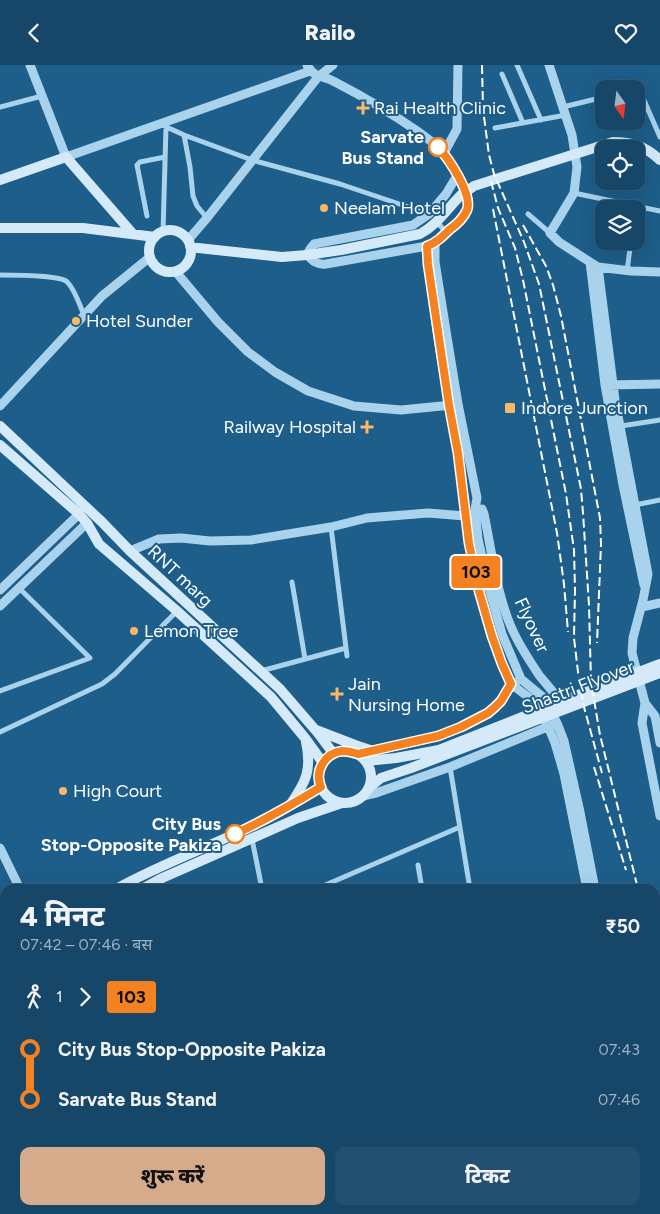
<!DOCTYPE html>
<html lang="hi">
<head>
<meta charset="utf-8">
<style>
  body { margin:0; font-family:Figtree,"Noto Sans Devanagari",sans-serif; background:#235071; color:#f1f3f6; height:100vh; display:flex; flex-direction:column; font-size:19px; white-space:nowrap }
  * { box-sizing:border-box; margin:0 }
  p { font-size:16px; color:#9eb1c0 }
  .icon { flex:none; width:28px; height:28px; fill:none; stroke:currentColor; stroke-width:2; stroke-linecap:round; stroke-linejoin:round }
  .map { position:relative; flex:1; overflow:hidden }
  .panel { position:absolute; left:0px; top:819px; width:660px; height:331px; display:flex; flex-direction:column; background:#164668; border-radius:15px 15px 0 0; box-shadow:0 5px 20px #0002,0 0 0 1px #355e7c }
  .panel>* { flex:none }
  .badge { padding:0 10px; border-radius:4px; font-size:18px; line-height:32px }
  .needle { width:32px; rotate:166deg }
  .fabs { position:absolute; left:595px; top:15px; display:grid; gap:10px }
  .fabs a { display:grid; place-items:center; width:50px; height:50px; border-radius:10px; background:#164668; box-shadow:0 5px 20px #0002,0 0 0 1px #355e7c; font-size:25px }
  .map>.badge { position:absolute; translate:-50% -50%; box-shadow:0 0 0 2px #fff }
  .legs { display:flex; align-items:center; gap:8px; height:55px; padding:0 20px; font-size:16px }
  .legs p { margin-inline-start:auto }
  .summary { display:flex; align-items:center; justify-content:space-between; height:85px; padding:0 20px }
  h1 { font-size:28px; font-weight:800; line-height:38px }
  .action { display:flex; gap:10px; margin-top:auto; padding:10px 20px }
  .action a { flex:1; height:58px; border-radius:10px; background:#d6ab8b; color:#111; font-size:20px; font-weight:800; line-height:58px; text-align:center }
  .action a+a { background:#235071; color:#f1f3f6 }
  ul { padding:0 20px; list-style:none }
  li { display:flex; align-items:center; gap:18px; height:50px; font-size:19px }
  li i { display:grid; place-items:center; width:8px; height:100%; margin:0 6px; background:currentColor }
  li i::after { content:''; width:12px; height:12px; margin:-6px; border:4px solid; border-radius:50%; background:#164668 }
  li p { margin-inline-start:auto }
  li:first-child i { background:linear-gradient(#0000 50%,currentColor 0) }
  li:last-child i { background:linear-gradient(currentColor 50%,#0000 0) }
  header { display:flex; justify-content:space-between; align-items:center; height:65px; padding:0 20px; background:#164668; font-size:22px; font-weight:800 }
  .map>svg:first-child { display:block }
  .lines { fill:none; stroke-linecap:round; stroke-linejoin:round }
  .minor { stroke:#a9d2ec; stroke-width:5 }
  .tertiary { stroke:#a9d2ec; stroke-width:9 }
  .secondary { stroke:#d5eaf9; stroke-width:10 }
  .rail { stroke:#fff; stroke-width:2; stroke-dasharray:9 4; stroke-linecap:butt }
  .line-1-casing { stroke:#fff; stroke-width:11 }
  .line-1 { stroke:#f58220; stroke-width:8 }
  .poi-dot { fill:#fbb968; stroke:#1d5e8a; stroke-width:2 }
  .stop-1-dot { fill:#fff; stroke:#f58220; stroke-width:2.5 }
  .labels { text-anchor:middle; stroke-width:4; stroke-linejoin:round; paint-order:stroke }
  .poi-label { font-size:18px; fill:#fff; stroke:#1d5e8a; text-anchor:start }
  .stop-label { font-size:18px; font-weight:bold; fill:#fff; stroke:#1d5e8a; text-anchor:end }
  .street-label { font-size:18px; fill:#fff; stroke:#1d5e8a }
</style>
</head>
<body>
<header><svg class="icon" aria-label="back" viewBox="0 0 24 24"><path d="M15 5l-7 7 7 7"/></svg>Railo<svg class="icon" aria-label="heart" viewBox="0 0 24 24"><path d="M12 20l-8-8c-3-5 5-10 8-4 3-6 11-1 8 4z"/></svg></header>
<div class="map">
<svg width="660" height="1149" viewBox="0 0 660 1149">
  <rect width="100%" height="100%" fill="#1d5e8a"/>
  <g class="lines">
    <path class="minor" d="M517,0L541,55
      M502,9L523,58
      M636,24L640,26L660,72
      M0,42L42,31
      M563,42L604,32
      M160,59L184,70L252,95L340,119L429,149
      M495,63L566,50
      M184,70L190,102L193,131L197,141L207,153
      M574,128L660,146
      M528,149L550,168
      M147,151L137,100L140,97L165,92
      M435,155L447,168
      M163,167L166,62
      M627,206L631,176
      M0,210C14,210 56,210 66,216C74,222 80,241 84,250
      M621,361L660,355
      M635,440L660,435
      M331,462L347,591
      M292,517L305,594
      M261,606L346,583
      M0,626L90,593L19,523
      M0,667L102,619L115,609L177,546
      M450,702L470,824
      M252,774L262,824
      M418,800L422,824
      M160,814L164,824
      M316,824L460,762
      M0,900L5,908
      M5,1098V1099
      M29,1145L31,1149
      M316,1145L317,1149
      M0,1147L5,1145
      M46,1149L59,1145
      M156,1149L172,1145
      M274,1149L291,1145"/>
    <path class="tertiary" d="M30,0L66,92L310,6
      M307,0C315,14 323,10 335,17C364,32 393,49 420,68C428,74 437,80 443,88C453,100 460,113 465,128C466,132 469,138 468,143C465,155 438,177 427,181L326,199C317,200 313,196 307,190L310,184L314,179L413,160L429,149L446,129L458,109
      M549,0L572,70L577,102L574,128L550,168L559,177L590,197L598,202L631,206L660,207
      M444,88L457,64L458,0
      M188,175L207,153L318,12L333,0
      M435,178V197L447,272L458,339L477,433L475,444L478,474L489,523L502,569L521,614L544,633L557,658L564,676L580,747L595,824
      M427,181L428,199L438,273L449,340L458,388L469,478L479,526L491,571L507,612L511,619L535,637L548,661L555,678L564,709L587,824
      M590,197L601,287L605,320L623,420L644,520
      M598,202L615,335L648,509L643,535L633,573L632,588L645,638L655,651L660,678
      M176,207L218,257L248,287L275,307L308,326L354,341L401,345L452,340
      M608,320L660,319
      M0,341L102,231L150,192
      M482,444L484,449C492,487 496,528 512,564C519,580 529,595 539,610C546,619 554,627 560,637
      M130,486L159,474L181,473L210,476L251,475L331,462L367,453L428,448L465,451L484,449
      M0,525L79,449
      M0,541L87,458
      M642,542L660,538
      M645,638L642,658L660,751
      M358,689C402,680 449,673 488,648C493,645 498,640 502,635C506,629 509,621 516,617
      M363,731L376,728L450,702L552,660
      M0,783L20,824
      M644,1145V1149
      M655,1145V1149"/>
    <path class="secondary" d="M0,115L66,92L133,169
      M0,163H83L155,172
      M149 186a21 21 0 1 1 42 0a21 21 0 1 1-42 0Z
      M190,181L198,183L282,192L307,190L341,185L420,169C438,159 447,144 461,130C465,127 470,124 474,121L613,77C632,77 645,81 660,95
      M0,361L102,457L130,486L280,624L318,668L333,688
      M0,380L79,449L87,458L99,479L177,546L271,632L305,673L323,698
      M316,665L355,680L373,686
      M319 712a26 26 0 1 1 52 0a26 26 0 1 1-52 0Z
      M366,696L396,693L439,685L560,637L660,599
      M369,723L381,713L411,703L660,608
      M290,740C306,717 312,705 306,677
      M116,824C166,796 221,778 272,751C289,742 305,732 321,722
      M142,824L160,814L298,753L342,738
      M0,883L5,881
      M0,894L5,892
      M129,1145L130,1149
      M139,1145V1149"/>
    <path class="rail" d="M482,0L483,44L489,90L494,109L524,177L539,219L581,424L583,448L589,540L591,617L600,670L638,824
      M491,116L498,143L515,183L523,215L566,429L574,485L575,525L574,573L578,607L584,642L602,708
      M493,144L557,468L564,519L568,567
      M523,160L546,201L553,220L561,251L600,453L601,479L597,578
      M594,702L626,805
      M655,899L660,925
      M655,944L660,970
      M655,1025L660,1051"/>
  </g>
  <g class="lines">
    <defs>
      <path id="line-1" d="M235,769C265,755 293,739 321,722C314,706 325,688 342,686C348,686 352,687 358,689L438,671L461,662L488,648L495,642L501,636L511,619L502,599L492,571L479,526L469,478L458,388L449,340L428,199L427,181C436,178 442,172 449,165C456,160 464,152 467,145C473,129 448,93 438,82"/>
    </defs>
    <use href="#line-1" class="line-1-casing"/>
    <use href="#line-1" class="line-1"/>
  </g>
  <g class="poi-dot">
    <path d="M360.5 35.5h5v5h5v5h-5v5h-5v-5h-5v-5h5z"/>
    <circle cx="324" cy="143" r="5"/>
    <circle cx="76" cy="256" r="5"/>
    <rect x="504" y="337" width="12" height="12" rx="2.5"/>
    <path d="M364.5 354.5h5v5h5v5h-5v5h-5v-5h-5v-5h5z"/>
    <circle cx="134" cy="566" r="5"/>
    <path d="M334.5 621.5h5v5h5v5h-5v5h-5v-5h-5v-5h5z"/>
    <circle cx="63" cy="726" r="5"/>
  </g>
  <g class="stop-1-dot">
    <circle cx="438" cy="82" r="9"/>
    <circle cx="235" cy="769" r="9"/>
  </g>
  <g class="labels">
    <g class="poi-label">
      <text x="374" y="49">Rai Health Clinic</text>
      <text x="334" y="149">Neelam Hotel</text>
      <text x="86" y="262">Hotel Sunder</text>
      <text x="521" y="349">Indore Junction</text>
      <text x="356" y="368" text-anchor="end">Railway Hospital</text>
      <text x="144" y="572">Lemon Tree</text>
      <text x="348" y="625">Jain<tspan x="348" dy="21">Nursing Home</tspan></text>
      <text x="73" y="732">High Court</text>
    </g>
    <g class="stop-label">
      <text x="424" y="78">Sarvate<tspan x="424" dy="21">Bus Stand</tspan></text>
      <text x="221" y="765">City Bus<tspan x="221" dy="21">Stop-Opposite Pakiza</tspan></text>
    </g>
    <g class="street-label">
      <text transform="translate(180 511) rotate(43)" y="6">RNT marg</text>
      <text transform="translate(532 560) rotate(65)" y="6">Flyover</text>
      <text transform="translate(578 622) rotate(-21)" y="6">Shastri Flyover</text>
    </g>
  </g>
</svg>
<div class="fabs">
<a><svg class="needle" viewBox="-14 -14 28 28"><path d="M0-13l5 13h-10z" fill="#e53935"/><path d="M0 13l5-13h-10z" fill="#9eb1c0"/></svg></a>
<a><svg class="icon" aria-label="locate" viewBox="0 0 24 24"><circle cx="12" cy="12" r="6"/><path d="M12 2v4M12 18v4M2 12h4M18 12h4"/></svg></a>
<a><svg class="icon" aria-label="layers" viewBox="0 0 24 24"><path d="M12 4l9 5-9 5-9-5zM3 14l9 5 9-5"/></svg></a>
</div>
<b class="badge" style="left:476px;top:507px;background:#f58220;color:#111">103</b>
<section class="panel">
<div class="summary"><div><h1>4 मिनट</h1><p>07:42 – 07:46 · बस</p></div><b>₹50</b></div>
<div class="legs"><svg class="icon" aria-label="walk" viewBox="0 0 24 24"><circle cx="13" cy="4" r="2"/><path d="M13 8l-2 6 4 7M11 14l-3 7M7 12l3-4h3l4 4"/></svg>1<svg class="icon" aria-label="forward" viewBox="0 0 24 24"><path d="M9 5l7 7-7 7"/></svg><b class="badge" style="background:#f58220;color:#111">103</b></div>
<ul>
<li><i style="color:#f58220"></i><b>City Bus Stop-Opposite Pakiza</b><p>07:43</p></li>
<li><i style="color:#f58220"></i><b>Sarvate Bus Stand</b><p>07:46</p></li>
</ul>
<div class="action"><a>शुरू करें</a><a>टिकट</a></div>
</section>
</div>
</body>
</html>
